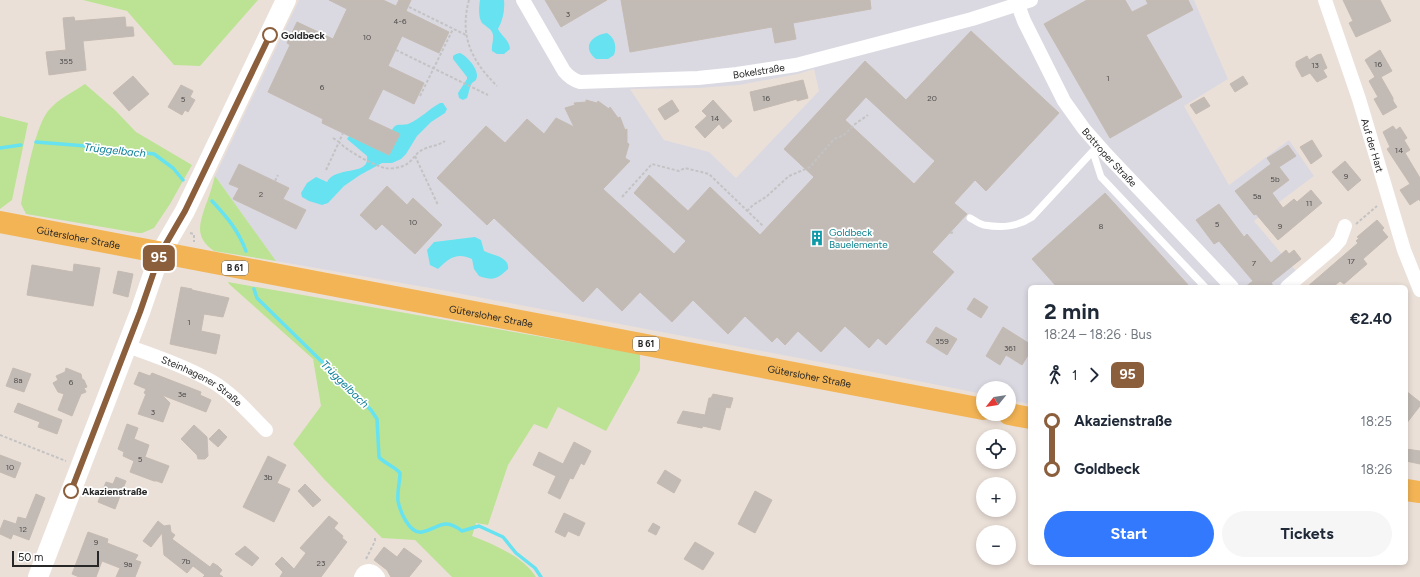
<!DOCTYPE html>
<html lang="en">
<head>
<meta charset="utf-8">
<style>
  body { margin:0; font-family:Figtree,sans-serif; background:#f6f6f7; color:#1f2937; height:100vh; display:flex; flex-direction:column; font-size:15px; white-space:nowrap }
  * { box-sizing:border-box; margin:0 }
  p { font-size:13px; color:#747a83 }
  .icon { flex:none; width:22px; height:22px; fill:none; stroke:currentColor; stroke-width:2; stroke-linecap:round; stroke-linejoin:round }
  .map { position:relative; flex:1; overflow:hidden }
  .sheet { position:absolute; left:1028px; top:285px; width:380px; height:280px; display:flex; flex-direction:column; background:#fff; border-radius:6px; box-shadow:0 2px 6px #0003 }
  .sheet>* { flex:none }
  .badge { padding:0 8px; border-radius:6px; font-size:14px; line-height:26px }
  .needle { width:26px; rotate:240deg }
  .controls { position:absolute; left:976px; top:381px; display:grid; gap:8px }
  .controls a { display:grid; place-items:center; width:40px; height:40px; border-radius:50%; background:#fff; box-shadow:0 2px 6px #0003; font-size:20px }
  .scale { position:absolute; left:12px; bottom:10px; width:87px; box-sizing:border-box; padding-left:4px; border:2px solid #272727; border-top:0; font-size:11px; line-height:14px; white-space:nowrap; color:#272727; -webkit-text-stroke:3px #fff; paint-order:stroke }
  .map>.badge { position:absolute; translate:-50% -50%; box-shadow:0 0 0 2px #fff }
  .legs { display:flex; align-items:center; gap:6px; height:44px; padding:0 16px; font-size:13px }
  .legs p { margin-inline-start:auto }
  .overview { display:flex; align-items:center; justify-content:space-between; height:68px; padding:0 16px }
  h1 { font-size:22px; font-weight:700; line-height:30px }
  .action { display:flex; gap:8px; margin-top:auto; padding:8px 16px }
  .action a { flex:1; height:46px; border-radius:24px; background:#3379fd; color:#fff; font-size:16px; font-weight:700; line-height:46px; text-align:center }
  .action a+a { background:#f6f6f7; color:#1f2937 }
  ul { padding:0 16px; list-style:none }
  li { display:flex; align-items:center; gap:14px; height:48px; font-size:15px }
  li i { display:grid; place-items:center; width:6px; height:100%; margin:0 5px; background:currentColor }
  li i::after { content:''; width:10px; height:10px; margin:-5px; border:3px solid; border-radius:50%; background:#fff }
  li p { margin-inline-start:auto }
  li:first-child i { background:linear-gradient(#0000 50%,currentColor 0) }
  li:last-child i { background:linear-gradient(currentColor 50%,#0000 0) }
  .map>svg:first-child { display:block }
  .industrial { fill:#dad9e2; fill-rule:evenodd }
  .green { fill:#bbe393 }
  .water { fill:#67e2f0 }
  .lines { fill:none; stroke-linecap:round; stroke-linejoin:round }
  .stream { stroke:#67e2f0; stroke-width:3.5 }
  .building { fill:#c2bab5; stroke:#c5bbb2; fill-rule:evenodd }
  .path { stroke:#c3c3c3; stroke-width:2; stroke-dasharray:3 2; stroke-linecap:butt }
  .lane { stroke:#fff; stroke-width:7 }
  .street { stroke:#fff; stroke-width:14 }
  .secondary { stroke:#fff; stroke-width:20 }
  .primary { stroke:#f3b455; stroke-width:22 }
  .line-1-casing { stroke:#fff; stroke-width:9 }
  .line-1 { stroke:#8b5e3c; stroke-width:6 }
  .stop-1-dot { fill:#fff; stroke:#8b5e3c; stroke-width:2 }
  .labels { text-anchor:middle; stroke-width:3.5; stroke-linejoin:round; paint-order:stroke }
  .number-label { font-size:8px; fill:#4e4c4a }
  .shield { fill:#fff; stroke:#686868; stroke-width:1 }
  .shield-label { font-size:9px; font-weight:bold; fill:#272727 }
  .stop-label { font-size:10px; font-weight:bold; fill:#272727; stroke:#fff; text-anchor:start }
  .street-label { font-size:10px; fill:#272727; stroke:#fff }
  .culture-label { font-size:10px; fill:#0d838f; stroke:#fff; text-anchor:start }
  .water-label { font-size:11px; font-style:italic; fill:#0a7e98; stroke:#fff }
</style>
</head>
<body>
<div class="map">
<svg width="1420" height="577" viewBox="0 0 1420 577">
  <rect width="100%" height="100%" fill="#ebe0d8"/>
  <path class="industrial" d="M299,0H1194L1228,79L1184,106L1229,185L1289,140L1314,176L1254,221L1297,272L1279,287H1030V404L1009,400V388H983V394L893,376L441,290L276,261L215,176ZM814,69L819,91L736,178L709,152L664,140L630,89L699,88L739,85L798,74Z"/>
  <path class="green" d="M83,0H258L200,66L174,65L127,11Z
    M85,84L115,110L136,132L192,165L170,204L154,228L142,233H138L26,214L21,204C25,182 35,127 48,111C58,99 73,92 85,84Z
    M0,116L28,123L12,200L0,209Z
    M215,176L276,261L214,251C195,238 199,225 205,207C209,197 212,187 215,176Z
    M228,282L640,354V370L606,431L558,407L547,429L534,424L508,465L488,525L476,523L472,536C495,545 522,556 536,577H452L415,540L382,538L323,478L293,444L321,406L313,359L229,284Z"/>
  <path class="water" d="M480,0H504C505,10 503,20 498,29C502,37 509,39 510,49L504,54H497L492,51C491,45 495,38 492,32C490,28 485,26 482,23C478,17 479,7 480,0Z
    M607,33C615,38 617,47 614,55L608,59H596C581,47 592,35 607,33Z
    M460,53C467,56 477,68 477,75C477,80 475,81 472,83C469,87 469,94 467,98L463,100L459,98L458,93L467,79V77L453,59V56L456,54Z
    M440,103H443L447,109L445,113L431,122L417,136L406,154L401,159L392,163H382L360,175L344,186L328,203L322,205L309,201L302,197L301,193L307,183L316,177L327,182C336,165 370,177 367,156L347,139L349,136L389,155L399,134L392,130C396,122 400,126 408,124C420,119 429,109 440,103Z
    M475,237L481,240L484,251C492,255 510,257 508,269C497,279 494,281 479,276L474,269L472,259C457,252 449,258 438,269L430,265L427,250L434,242Z"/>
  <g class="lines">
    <path class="stream" d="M36,142L86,146L154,154L173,168L183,180
      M0,148L21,145
      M212,201C227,217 238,230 246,251
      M254,289L257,298L371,410L377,419L379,457C385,464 394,466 400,473C400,481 397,492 398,501C400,511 409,534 422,532C440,528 443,517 462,531L479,526L503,537L516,553L535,568L541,577"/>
  </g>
  <path class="building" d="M329,0H383L396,6L399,0H411L406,11L449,32L439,53L402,36L388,66L424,83L414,104L383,89L368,119L400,134L389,155L322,123L323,119L268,92L290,45L287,43L297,22L333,39L347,9Z
    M545,0H607L561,27Z
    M621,0H870L871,9L793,23L796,39L775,43L772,27L630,52Z
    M1087,0H1125L1132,12L1148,4L1146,0H1188L1193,10L1146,35L1182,97L1110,138L1044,24Z
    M1343,0H1380L1391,21L1356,37L1349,23L1353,21Z
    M74,17L75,21L125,17L126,27H133L134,36L83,41L86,70L49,75L46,52L66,50L63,18Z
    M971,31L1059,113L986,191L975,180L954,203L967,214L932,252L954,272L886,345L878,338L869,348L845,326L821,352L798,331L785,345L777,337L772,342L745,316L728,334L693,300L672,322L640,292L622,311L597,287L583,302L494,218L487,225L437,178L486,126L505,143L527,119L544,134L556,118L574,127L565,108L575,105L574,103L586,102V100L597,103L598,101L609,109L610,107L618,118L620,117L625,130L627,129V143L629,144L625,158L630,161L603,189L674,254L686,241L634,193L649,175L688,211L710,187L760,235L814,177L784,149L865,61L906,100ZM866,97L935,161L914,184L845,120Z
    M1380,50L1392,71L1381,77L1393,98V101L1397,107L1383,115L1374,99L1378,97L1369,81L1375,77L1365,60Z
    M1321,54L1327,68L1323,70L1327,77L1317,82L1310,73L1302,77L1296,66V62L1307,56L1309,60L1317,55Z
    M133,76L149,94L129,111L113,93Z
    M1243,76L1248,84L1235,92L1230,84Z
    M803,80L808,98L797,101V99L754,111L750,92Z
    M181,85L193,91L190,97L195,100L188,112L185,110L182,115L168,107Z
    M1204,97L1210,106L1196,114L1190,105Z
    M672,100L679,111L665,120L658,109Z
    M713,100L732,121L723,129L719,124L705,138L695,127L707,116L702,111Z
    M1393,126L1396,130L1400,127L1407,138L1404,140L1410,150L1405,153L1420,178V201L1419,199L1410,205L1400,190L1410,184L1387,149L1390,147L1383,132Z
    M1312,140L1322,156L1311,164L1300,147Z
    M1288,145L1296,156L1279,167L1289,180L1272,193L1283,208L1294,199L1297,202L1311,190L1322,203L1278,240L1256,214L1254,215L1235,191L1271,164L1267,158Z
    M1345,161L1361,180L1348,191L1332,172Z
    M239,164L289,188L283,199L306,210L296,229L233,199L239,188L229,184Z
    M387,186L407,205L413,198L442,225L415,254L382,224L376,230L360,215Z
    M1105,193L1190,287H1057L1032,259Z
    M1219,204L1244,237L1247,234L1271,263L1286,250L1289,254L1294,250L1301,259L1271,283L1274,287H1245L1253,281L1219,241L1214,244L1196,220Z
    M1377,220L1384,228L1382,230L1388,237L1363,259L1367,264L1344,284L1340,281L1333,287H1307L1358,243L1356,241L1359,238L1357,237Z
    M74,264L100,268L93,306L27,295L32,265L73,272Z
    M118,271L133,274L128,297L113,293Z
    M181,287L192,289V290L229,298L223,317L204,314L201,331L220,335L216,354L170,344Z
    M974,298L988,307L981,318L967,309Z
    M936,327L957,339L947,355L926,342Z
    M1003,327L1030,344V352L1022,365L1006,355L1000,365L986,356Z
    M13,368L31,374L24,392L6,386Z
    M66,368L81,374L82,379L84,380L87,387L84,388L86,392L81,394L72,416L58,410L64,394L58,392L53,383L58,380L56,376L65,372Z
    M139,372L150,376L152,373L201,392L200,395L211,400L206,412L162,395L170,403L163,422L138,414L146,394L144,393L146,389L134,384Z
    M1406,391L1420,402V406L1406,424Z
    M713,394L733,398L730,408L726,407L720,430L703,426L702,428L677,423L683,411L705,415L709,398H711Z
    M18,403L62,420L57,434L38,427L40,422L14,412Z
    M127,424L138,428L134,439L149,445L145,457L169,466L162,483L157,481H154L130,472L134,461L123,456L124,452L118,449Z
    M194,425L207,437L208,456L205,459H198L197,455L181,439Z
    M219,429L227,437L218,447L209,439Z
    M574,442L591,451L584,465L581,463L573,479L570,478L560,499L548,493L556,476L533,465L539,452L563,464Z
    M1406,449L1420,451V464L1406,461Z
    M0,455L21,463L15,478L0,472Z
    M268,456L286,465L277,483L290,489L274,522L243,507Z
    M665,470L681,480L674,493L657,483Z
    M116,477L126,481L115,509L98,502L106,482L113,484Z
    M305,484L321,500L313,507L298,491Z
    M755,491L772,500L755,533L738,524Z
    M36,494L45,498L29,540L13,534L11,539L0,534V530L4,520L16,524L18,517L26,519Z
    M564,513L585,523L579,536L568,531L565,537L555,532Z
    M329,516L338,523L334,528L343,536L342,538L347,542L321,577H280L283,572L275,564L282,557L294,569L306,553L300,548Z
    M158,521L164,526L170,525L171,532L175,535L172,539L210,567L213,563L218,566L222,570L219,574L223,577H203L205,575L193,566L187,573L164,555L162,533L151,547L143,541Z
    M653,523L660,527L656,535L648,531Z
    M88,532L108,539L107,543L138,555L135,560L141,562L135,577H116L120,568L102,561L96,577H79L72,574Z
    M695,542L714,553L703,570L684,559Z
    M245,546L259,558L252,566L235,554Z
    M384,547L397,557L404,548L422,561L409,577H391L387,570L374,560Z"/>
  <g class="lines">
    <path class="path" d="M469,0C459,37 472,61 497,86
      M409,7L466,35
      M396,50L488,95
      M420,96L453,29
      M333,138L339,142L343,133
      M415,156L438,205
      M326,170L339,142C347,151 373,165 385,168C390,169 398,168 403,166C412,163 414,154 422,150C429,146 438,146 445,141
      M275,181L278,175
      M622,197L652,164L679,171L685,168L709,174L763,226
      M747,211L753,205L766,197L789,176L810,167L834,139L844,135L855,124L868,115
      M1356,224L1377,206
      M190,233L194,234V242
      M950,233L955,232
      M0,435L66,461
      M366,559L375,541V536"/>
    <path class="lane" d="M1093,152L1101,177L1205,287
      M970,218C974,220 979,224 984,225C1002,228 1017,227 1032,217L1094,150"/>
    <g class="street">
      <path id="s1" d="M523,0L564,71C569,77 573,80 580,82L698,78L737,74L796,65L972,19L1031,0"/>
      <path id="s2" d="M1325,0L1359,99L1404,250L1420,290"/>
      <path id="s3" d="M1018,5L1024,21L1064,101L1084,129L1106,154L1232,287"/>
      <path d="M1287,287L1334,247L1340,240L1345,226"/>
      <path id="s4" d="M127,346C156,356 187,367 213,382C233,394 250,414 266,430"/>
      <path d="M361,577C365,568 373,570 378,577"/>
    </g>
    <path class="secondary" d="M38,577L140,312L160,254L185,211L286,0"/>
    <g class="primary">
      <path id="s5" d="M0,222C327,286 655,346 983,409"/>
      <path d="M1009,414L1030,418"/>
      <path d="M1406,490L1420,492"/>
    </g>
  </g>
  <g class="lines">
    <defs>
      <path id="line-1" d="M71,491L140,312L160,254L185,211L270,35"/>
    </defs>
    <use href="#line-1" class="line-1-casing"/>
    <use href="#line-1" class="line-1"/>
  </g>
  <defs>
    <symbol id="building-bare" viewBox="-9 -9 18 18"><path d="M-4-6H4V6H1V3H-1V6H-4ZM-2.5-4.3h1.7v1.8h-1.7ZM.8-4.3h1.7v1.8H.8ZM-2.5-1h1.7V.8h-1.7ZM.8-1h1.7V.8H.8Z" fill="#0f9aa8" stroke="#fff" stroke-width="2.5" paint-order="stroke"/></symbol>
  </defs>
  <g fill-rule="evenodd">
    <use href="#building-bare" x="806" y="227" width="22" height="22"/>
  </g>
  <g class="stop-1-dot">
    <circle cx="270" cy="35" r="7"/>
    <circle cx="71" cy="491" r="7"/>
  </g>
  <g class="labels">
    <g class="number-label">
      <text x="568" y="17">3</text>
      <text x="400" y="24">4-6</text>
      <text x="367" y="40">10</text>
      <text x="66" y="64">355</text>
      <text x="1378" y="67">16</text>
      <text x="1315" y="68">13</text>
      <text x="1108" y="81">1</text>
      <text x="322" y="90">6</text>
      <text x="766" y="101">16</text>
      <text x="932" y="101">20</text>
      <text x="183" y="102">5</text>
      <text x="715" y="121">14</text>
      <text x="1399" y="153">14</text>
      <text x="1346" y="179">9</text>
      <text x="1275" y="182">5b</text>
      <text x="261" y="197">2</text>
      <text x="1257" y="199">5a</text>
      <text x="1309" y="206">11</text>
      <text x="413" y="225">10</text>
      <text x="1217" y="227">5</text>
      <text x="1101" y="229">8</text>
      <text x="1280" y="229">9</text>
      <text x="1351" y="264">17</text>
      <text x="1254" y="266">7</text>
      <text x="189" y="325">1</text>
      <text x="942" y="344">359</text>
      <text x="1010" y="351">361</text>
      <text x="18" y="383">8a</text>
      <text x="71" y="385">6</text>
      <text x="182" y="397">3e</text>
      <text x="153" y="415">3</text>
      <text x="140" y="462">5</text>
      <text x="10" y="470">10</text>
      <text x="268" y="480">3b</text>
      <text x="23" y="532">12</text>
      <text x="96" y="545">9</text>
      <text x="186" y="564">7b</text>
      <text x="321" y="566">23</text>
      <text x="128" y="567">9a</text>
    </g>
    <g class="shield">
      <rect x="222" y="261" width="26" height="14" rx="3"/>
      <rect x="633" y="337" width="26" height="14" rx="3"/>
    </g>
    <g class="shield-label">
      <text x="235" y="271">B 61</text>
      <text x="646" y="347">B 61</text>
    </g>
    <g class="stop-label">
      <text x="281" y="39">Goldbeck</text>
      <text x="82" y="495">Akazienstraße</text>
    </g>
    <g class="street-label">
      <text dy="4" stroke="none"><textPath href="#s1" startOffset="281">Bokelstraße</textPath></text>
      <text dy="4" stroke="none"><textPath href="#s2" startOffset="153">Auf der Hart</textPath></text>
      <text dy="4" stroke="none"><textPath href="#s3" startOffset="179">Bottroper Straße</textPath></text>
      <text dy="4" stroke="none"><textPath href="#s5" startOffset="80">Gütersloher Straße</textPath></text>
      <text dy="4" stroke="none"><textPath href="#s5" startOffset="500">Gütersloher Straße</textPath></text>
      <text dy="4" stroke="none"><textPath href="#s5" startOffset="824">Gütersloher Straße</textPath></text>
      <text dy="4" stroke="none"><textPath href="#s4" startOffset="83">Steinhagener Straße</textPath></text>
    </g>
    <g class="culture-label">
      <text x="829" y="236">Goldbeck<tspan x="829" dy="12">Bauelemente</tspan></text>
    </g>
    <g class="water-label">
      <text transform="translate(115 150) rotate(6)" y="4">Trüggelbach</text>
      <text transform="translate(345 384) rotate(45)" y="4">Trüggelbach</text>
    </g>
  </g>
</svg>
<div class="controls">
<a><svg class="needle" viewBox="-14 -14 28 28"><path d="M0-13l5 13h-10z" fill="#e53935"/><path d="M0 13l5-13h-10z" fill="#747a83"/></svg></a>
<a><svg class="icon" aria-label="locate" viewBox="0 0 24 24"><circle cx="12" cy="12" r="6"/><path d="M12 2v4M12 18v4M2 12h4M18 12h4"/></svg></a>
<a>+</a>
<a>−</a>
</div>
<div class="scale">50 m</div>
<b class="badge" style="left:159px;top:258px;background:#8b5e3c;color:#fff">95</b>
<section class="sheet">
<div class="overview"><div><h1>2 min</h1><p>18:24 – 18:26 · Bus</p></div><b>€2.40</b></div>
<div class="legs"><svg class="icon" aria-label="walk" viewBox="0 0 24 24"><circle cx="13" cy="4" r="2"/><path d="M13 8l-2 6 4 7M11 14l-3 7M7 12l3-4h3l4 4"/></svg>1<svg class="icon" aria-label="forward" viewBox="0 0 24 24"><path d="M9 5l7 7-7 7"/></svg><b class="badge" style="background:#8b5e3c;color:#fff">95</b></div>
<ul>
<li><i style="color:#8b5e3c"></i><b>Akazienstraße</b><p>18:25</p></li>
<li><i style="color:#8b5e3c"></i><b>Goldbeck</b><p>18:26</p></li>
</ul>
<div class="action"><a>Start</a><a>Tickets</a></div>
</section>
</div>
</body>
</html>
